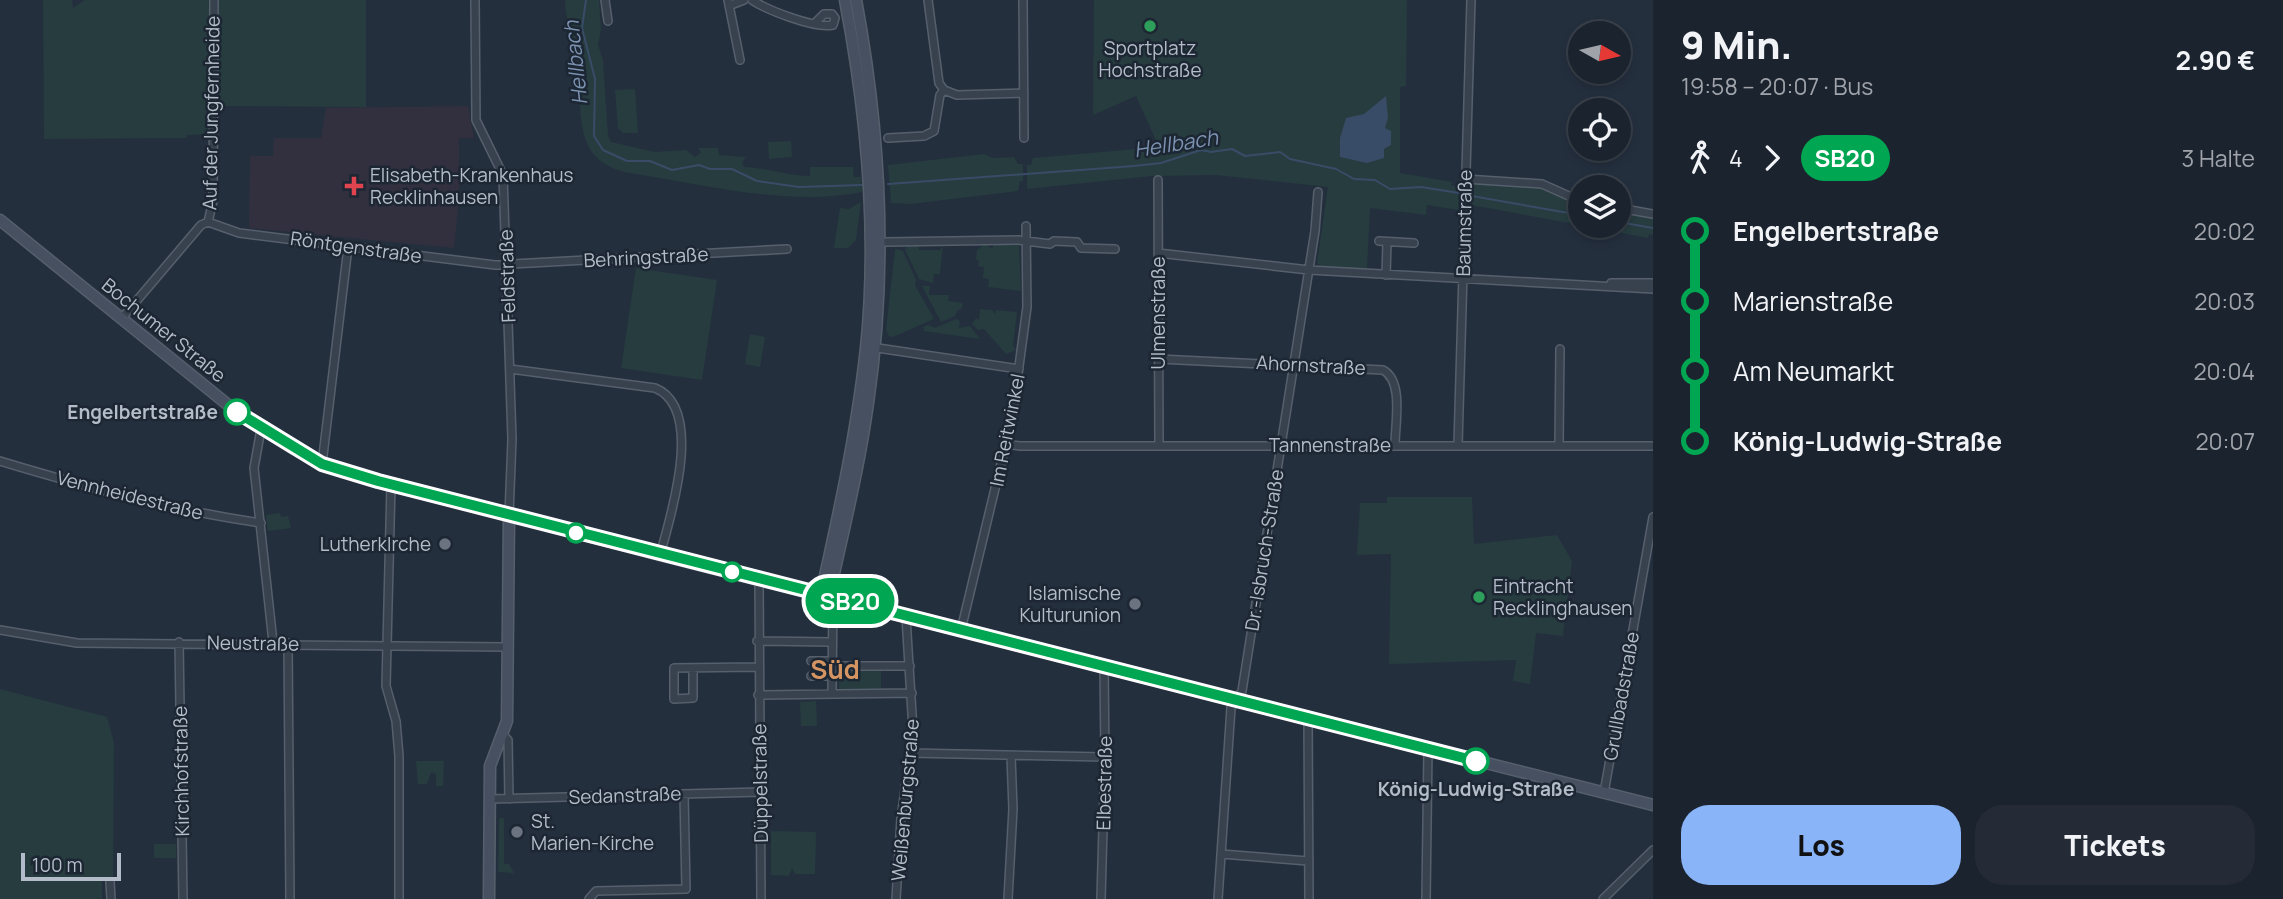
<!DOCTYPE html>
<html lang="de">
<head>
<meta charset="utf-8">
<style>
  body { margin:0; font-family:Manrope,sans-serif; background:#242b36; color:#f1f3f6; height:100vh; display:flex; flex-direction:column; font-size:26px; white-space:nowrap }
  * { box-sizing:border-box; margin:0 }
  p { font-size:23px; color:#a0a4aa }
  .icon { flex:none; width:38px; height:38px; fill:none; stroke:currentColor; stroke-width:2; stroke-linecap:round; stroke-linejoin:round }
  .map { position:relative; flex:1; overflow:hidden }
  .drawer { display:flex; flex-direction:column; background:#1b232e; width:630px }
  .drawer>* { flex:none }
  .badge { padding:0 14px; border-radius:23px; font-size:24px; line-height:46px }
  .needle { width:46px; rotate:98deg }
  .tools { position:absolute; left:1568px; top:21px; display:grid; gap:14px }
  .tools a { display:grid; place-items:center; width:63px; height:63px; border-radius:50%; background:#1b232e; box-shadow:0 4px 10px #0003,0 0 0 2px #39404a; font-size:35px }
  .scale { position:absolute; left:21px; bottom:18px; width:100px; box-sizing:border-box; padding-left:7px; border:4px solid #b4bcc9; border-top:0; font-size:19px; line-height:24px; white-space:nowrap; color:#b4bcc9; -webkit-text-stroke:5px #1d2633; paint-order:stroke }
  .map>.badge { position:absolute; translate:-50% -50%; box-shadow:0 0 0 4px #fff }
  .legs { display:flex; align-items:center; gap:10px; height:77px; padding:0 28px; font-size:23px }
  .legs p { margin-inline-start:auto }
  .summary { display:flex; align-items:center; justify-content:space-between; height:119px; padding:0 28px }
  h1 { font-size:38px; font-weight:800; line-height:52px }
  .button { display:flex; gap:14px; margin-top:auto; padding:14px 28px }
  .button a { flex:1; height:80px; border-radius:28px; background:#8ab4f8; color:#111; font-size:28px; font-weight:800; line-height:80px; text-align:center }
  .button a+a { background:#242b36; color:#f1f3f6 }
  ul { padding:0 28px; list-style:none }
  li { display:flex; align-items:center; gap:24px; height:70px; font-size:26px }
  li i { display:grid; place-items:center; width:10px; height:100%; margin:0 9px; background:currentColor }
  li i::after { content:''; width:18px; height:18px; margin:-9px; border:5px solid; border-radius:50%; background:#1b232e }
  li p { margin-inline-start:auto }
  li:first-child i { background:linear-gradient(#0000 50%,currentColor 0) }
  li:last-child i { background:linear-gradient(currentColor 50%,#0000 0) }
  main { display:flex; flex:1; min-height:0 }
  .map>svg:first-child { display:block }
  .medical { fill:#32303f }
  .green { fill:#263c3f }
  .water { fill:#394c67 }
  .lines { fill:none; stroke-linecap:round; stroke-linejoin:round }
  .stream { stroke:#394c67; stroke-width:2 }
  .street-casing { stroke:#565f6c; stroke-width:10 }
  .secondary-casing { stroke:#565f6c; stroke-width:13 }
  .street { stroke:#38414e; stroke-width:7 }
  .secondary { stroke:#465061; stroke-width:10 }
  .line-1-casing { stroke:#fff; stroke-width:16 }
  .line-1 { stroke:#00a651; stroke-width:10 }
  .leisure-dot { fill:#2e9e5b; stroke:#1d2633; stroke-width:2.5 }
  .health-dot { fill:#e0444e; stroke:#1d2633; stroke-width:2.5 }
  .stop-1-dot { fill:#fff; stroke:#00a651; stroke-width:3.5 }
  .worship-dot { fill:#6b7280; stroke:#1d2633; stroke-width:2.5 }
  .labels { text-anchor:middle; stroke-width:5; stroke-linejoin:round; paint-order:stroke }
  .poi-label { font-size:19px; fill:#b4bcc9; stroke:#1d2633; text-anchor:start }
  .street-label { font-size:19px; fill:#b4bcc9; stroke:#1d2633 }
  .stop-label { font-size:19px; font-weight:bold; fill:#b4bcc9; stroke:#1d2633; text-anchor:end }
  .water-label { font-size:21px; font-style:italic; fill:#7c92b1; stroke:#1d2633 }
  .district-label { font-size:26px; font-weight:bold; fill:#d59563; stroke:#1d2633 }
</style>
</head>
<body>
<main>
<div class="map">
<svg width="1653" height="899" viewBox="0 0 1653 899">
  <rect width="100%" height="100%" fill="#242f3e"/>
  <path class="medical" d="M468,106L474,138H459V198L454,248L249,228L250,156H273L274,138H321L326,108Z"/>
  <path class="green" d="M43,0H72L73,8L85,0H366V107L211,106L210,134L187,135L186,138L44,139Z
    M565,0H599L601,29L598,45L603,60L608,136L611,142L655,152L686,150L695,157L701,153L698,148H718L719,155L746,157L742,162L744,167C766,168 787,175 810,176V167H853L854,177H861L862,192C789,207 701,184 629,173C591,165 582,143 580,106C580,93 584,81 582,68C578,45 565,25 565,0Z
    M1094,0H1407L1406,86L1400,87V173L1452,182L1451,186H1460L1459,210L1427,205L1426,215L1370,208L1367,269L1322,266L1317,263L1328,187L1215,175L1152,176L1027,189V165H1031L1033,158L1159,147L1136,96L1093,115Z
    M635,89L638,133H623L618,128L615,90Z
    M791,141L792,157L769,159L768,142Z
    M984,154L993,158L1014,157L1018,164H1023V181H1020L1018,191L911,204L891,203L888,165Z
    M1472,183L1543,188L1580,204V225L1471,205Z
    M861,202L856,240L848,248H834L840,208L849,209Z
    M1619,211L1653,217V235L1649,234L1648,238L1585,226H1619Z
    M1019,243L1021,291L988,287L989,279L983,278L984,267L978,266L979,260H976L977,250L985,244L992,249L994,244Z
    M909,244L919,246V250H940L943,245L940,274H934L933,283L919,279L905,250Z
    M898,249L903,251L916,280L915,285L934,319L893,337L889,336L886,330L895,250Z
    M636,268L717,280L702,380L621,368Z
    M922,286H930L929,295H949L948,301L963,303L962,308L957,311L955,316L941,322Z
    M980,309L992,310L995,314L996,310L1017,312L1013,346L1016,350L1006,354L984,329L978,330L972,324L976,318L979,320Z
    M956,319L960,321L959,328L970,326L980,339L924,331L923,327L928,325L935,328Z
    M750,334L765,337L760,367L745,364Z
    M1387,497H1472L1474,544L1557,535L1572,561L1563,636L1536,633L1530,684L1513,681L1516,660L1389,664L1391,554L1357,555L1360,503H1387Z
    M280,513L281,517L288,516L291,528L268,531L266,515Z
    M839,668H881V692H839Z
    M0,689L107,717L114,743L113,879H102V899H0Z
    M816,701L817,726H801L800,702Z
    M416,761H444L443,786H436V774L431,772L427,784H418Z
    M499,818H504V864H509L514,873L498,872Z
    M771,831L816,832L815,874H795L792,868L789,876L771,875Z
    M154,844H176V858H154Z"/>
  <path class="water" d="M1386,96L1388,118L1385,128L1391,131V145L1384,149V158L1367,163L1340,157V138L1346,118L1364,114Z"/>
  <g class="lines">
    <path class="stream" d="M586,0L582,28L595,79L594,136L603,150L627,161H650L672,170L699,165L710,169H732L757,181L799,187L862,185
      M888,184L1134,166L1161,163L1201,150L1211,152L1232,149L1245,156L1280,152L1290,159L1336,169L1354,179L1375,180L1390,189L1421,187L1459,193
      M1472,196L1580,215
      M1619,222L1653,228"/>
    <defs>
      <path id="street" d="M475,0L476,120L503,175L512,439L509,516
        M605,0L608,21
        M728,0L740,60
        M752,0C767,10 815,29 833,25L835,18L832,14H824L815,23
        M1023,0L1024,138
        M731,5L744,0
        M944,90L957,95L1024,93
        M888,138L924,136L934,131L940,95L944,90L939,83L928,0
        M1465,179L1542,184L1580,201
        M1158,180L1159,445
        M1619,208L1653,214
        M208,222L239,233L495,265L787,249
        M1379,241L1414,243
        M886,242L1018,240L1050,244L1054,241L1077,242L1081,248L1115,249
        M1158,253L1309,270L1653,289
        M1386,275L1387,242
        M1611,283H1653
        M122,318L201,225L208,222L213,201L214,0
        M871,347L1019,369
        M1159,359L1383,370C1404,381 1395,424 1395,445
        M510,369L655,388C705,408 671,515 660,555
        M261,429L254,468L273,642
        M1006,444L1020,446H1653
        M1559,444L1560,349
        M1458,445L1471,0
        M0,461C86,487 172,510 261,523
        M322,464L348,247
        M391,485L386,686L396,721L399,756V899
        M759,579L761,899
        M0,630L77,643L507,647
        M961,630L1012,418L1027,307L1026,226
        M757,641L831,642
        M179,642L183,899
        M288,643L290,899
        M811,661H831
        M832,666H910
        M693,668V698L674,699V668L758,667
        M811,676H832
        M832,694L833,596
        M758,695L912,693
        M1308,718L1309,899
        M503,735L508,740L509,799
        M910,753L1105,757
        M1604,793L1653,517
        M490,799L761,792
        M1221,854L1308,861
        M110,882L111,899
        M589,899L596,891L686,889L684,794
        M896,899L901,819L913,730L906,617
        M1008,899L1013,809L1011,756
        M1101,899L1105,757L1104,666
        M1218,899L1231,708L1242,691L1315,231L1318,192
        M1426,899L1428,749
        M1603,899L1653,850"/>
      <path id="secondary" d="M0,220L243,417L294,449L334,468L660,555L1653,805
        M821,594C839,513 857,431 866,348C878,232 867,115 845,0
        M829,596C843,532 859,468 868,403C888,267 881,134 856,0
        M489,899L490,766L507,721L509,516"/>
    </defs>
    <use href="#street" class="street-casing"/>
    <use href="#secondary" class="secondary-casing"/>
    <use href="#street" class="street"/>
    <use href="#secondary" class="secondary"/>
  </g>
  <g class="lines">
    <defs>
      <path id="line-1" d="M237,412L322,464L378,481L1476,761"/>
    </defs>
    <use href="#line-1" class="line-1-casing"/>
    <use href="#line-1" class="line-1"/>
  </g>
  <g class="leisure-dot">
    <circle cx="1150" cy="26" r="7"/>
    <circle cx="1479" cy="597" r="7"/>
  </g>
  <path class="health-dot" d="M350.5 175.5h7v7h7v7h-7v7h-7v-7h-7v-7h7z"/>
  <g class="stop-1-dot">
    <circle cx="237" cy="412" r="12"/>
    <circle cx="576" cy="533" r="9"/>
    <circle cx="732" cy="572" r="9"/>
    <circle cx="1476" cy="761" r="12"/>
  </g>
  <g class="worship-dot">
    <circle cx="445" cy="544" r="7"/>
    <circle cx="1135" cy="604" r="7"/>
    <circle cx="517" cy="832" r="7"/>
  </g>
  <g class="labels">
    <g class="poi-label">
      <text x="1150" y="55" text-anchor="middle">Sportplatz<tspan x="1150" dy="22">Hochstraße</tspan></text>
      <text x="370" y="182">Elisabeth-Krankenhaus<tspan x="370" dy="22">Recklinhausen</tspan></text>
      <text x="431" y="551" text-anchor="end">LutherkIrche</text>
      <text x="1493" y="593">Eintracht<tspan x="1493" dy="22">Recklinghausen</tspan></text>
      <text x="1121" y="600" text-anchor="end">Islamische<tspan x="1121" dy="22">Kulturunion</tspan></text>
      <text x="531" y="828">St.<tspan x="531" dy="22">Marien-Kirche</tspan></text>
    </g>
    <g class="street-label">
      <text transform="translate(211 113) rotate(-89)" y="7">Auf der Jungfernheide</text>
      <text transform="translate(1464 223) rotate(-89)" y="7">Baumstraße</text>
      <text transform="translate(356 247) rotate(8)" y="7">Röntgenstraße</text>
      <text transform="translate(646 257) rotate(-3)" y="7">Behringstraße</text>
      <text transform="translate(507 276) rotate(-92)" y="7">Feldstraße</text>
      <text transform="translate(1158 313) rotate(-90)" y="7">Ulmenstraße</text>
      <text transform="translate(164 330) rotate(39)" y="7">Bochumer Straße</text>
      <text transform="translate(1311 365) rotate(3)" y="7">Ahornstraße</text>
      <text transform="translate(1007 430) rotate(-79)" y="7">Im Reitwinkel</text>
      <text x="1330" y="452">Tannenstraße</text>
      <text transform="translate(130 495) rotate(14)" y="7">Vennheidestraße</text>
      <text transform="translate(1264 550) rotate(-81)" y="7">Dr.-Isbruch-Straße</text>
      <text transform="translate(253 643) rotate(1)" y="7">Neustraße</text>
      <text transform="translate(1621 696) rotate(-80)" y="7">Grullbadstraße</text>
      <text transform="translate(181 771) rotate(-91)" y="7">Kirchhofstraße</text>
      <text transform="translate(760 783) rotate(-91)" y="7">Düppelstraße</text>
      <text transform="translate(1104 783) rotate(-89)" y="7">Elbestraße</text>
      <text transform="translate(625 795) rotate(-2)" y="7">Sedanstraße</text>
      <text transform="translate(905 800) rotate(-85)" y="7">Weißenburgstraße</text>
    </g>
    <g class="stop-label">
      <text x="218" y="419">Engelbertstraße</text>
      <text x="1476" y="796" text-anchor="middle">König-Ludwig-Straße</text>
    </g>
    <g class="water-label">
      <text transform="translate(576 63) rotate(-96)" y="7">Hellbach</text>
      <text transform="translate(1176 144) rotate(-9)" y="7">Hellbach</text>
    </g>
    <g class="district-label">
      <text x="835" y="679">Süd</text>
    </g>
  </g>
</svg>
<div class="tools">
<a><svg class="needle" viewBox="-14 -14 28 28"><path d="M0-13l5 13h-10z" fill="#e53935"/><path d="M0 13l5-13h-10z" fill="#a0a4aa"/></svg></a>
<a><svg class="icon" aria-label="locate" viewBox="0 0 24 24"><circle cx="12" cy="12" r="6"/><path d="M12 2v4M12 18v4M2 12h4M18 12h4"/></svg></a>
<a><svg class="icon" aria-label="layers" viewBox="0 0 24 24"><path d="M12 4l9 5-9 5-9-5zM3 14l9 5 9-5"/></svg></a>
</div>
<div class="scale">100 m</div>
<b class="badge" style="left:850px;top:601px;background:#00a651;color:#fff">SB20</b>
</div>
<section class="drawer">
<div class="summary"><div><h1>9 Min.</h1><p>19:58 – 20:07 · Bus</p></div><b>2.90 €</b></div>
<div class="legs"><svg class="icon" aria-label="walk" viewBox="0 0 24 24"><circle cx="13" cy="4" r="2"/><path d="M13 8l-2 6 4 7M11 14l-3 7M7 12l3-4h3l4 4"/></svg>4<svg class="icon" aria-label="forward" viewBox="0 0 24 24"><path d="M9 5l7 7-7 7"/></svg><b class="badge" style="background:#00a651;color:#fff">SB20</b><p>3 Halte</p></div>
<ul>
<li><i style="color:#00a651"></i><b>Engelbertstraße</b><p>20:02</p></li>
<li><i style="color:#00a651"></i><span>Marienstraße</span><p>20:03</p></li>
<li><i style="color:#00a651"></i><span>Am Neumarkt</span><p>20:04</p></li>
<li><i style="color:#00a651"></i><b>König-Ludwig-Straße</b><p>20:07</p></li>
</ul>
<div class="button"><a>Los</a><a>Tickets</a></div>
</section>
</main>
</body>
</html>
